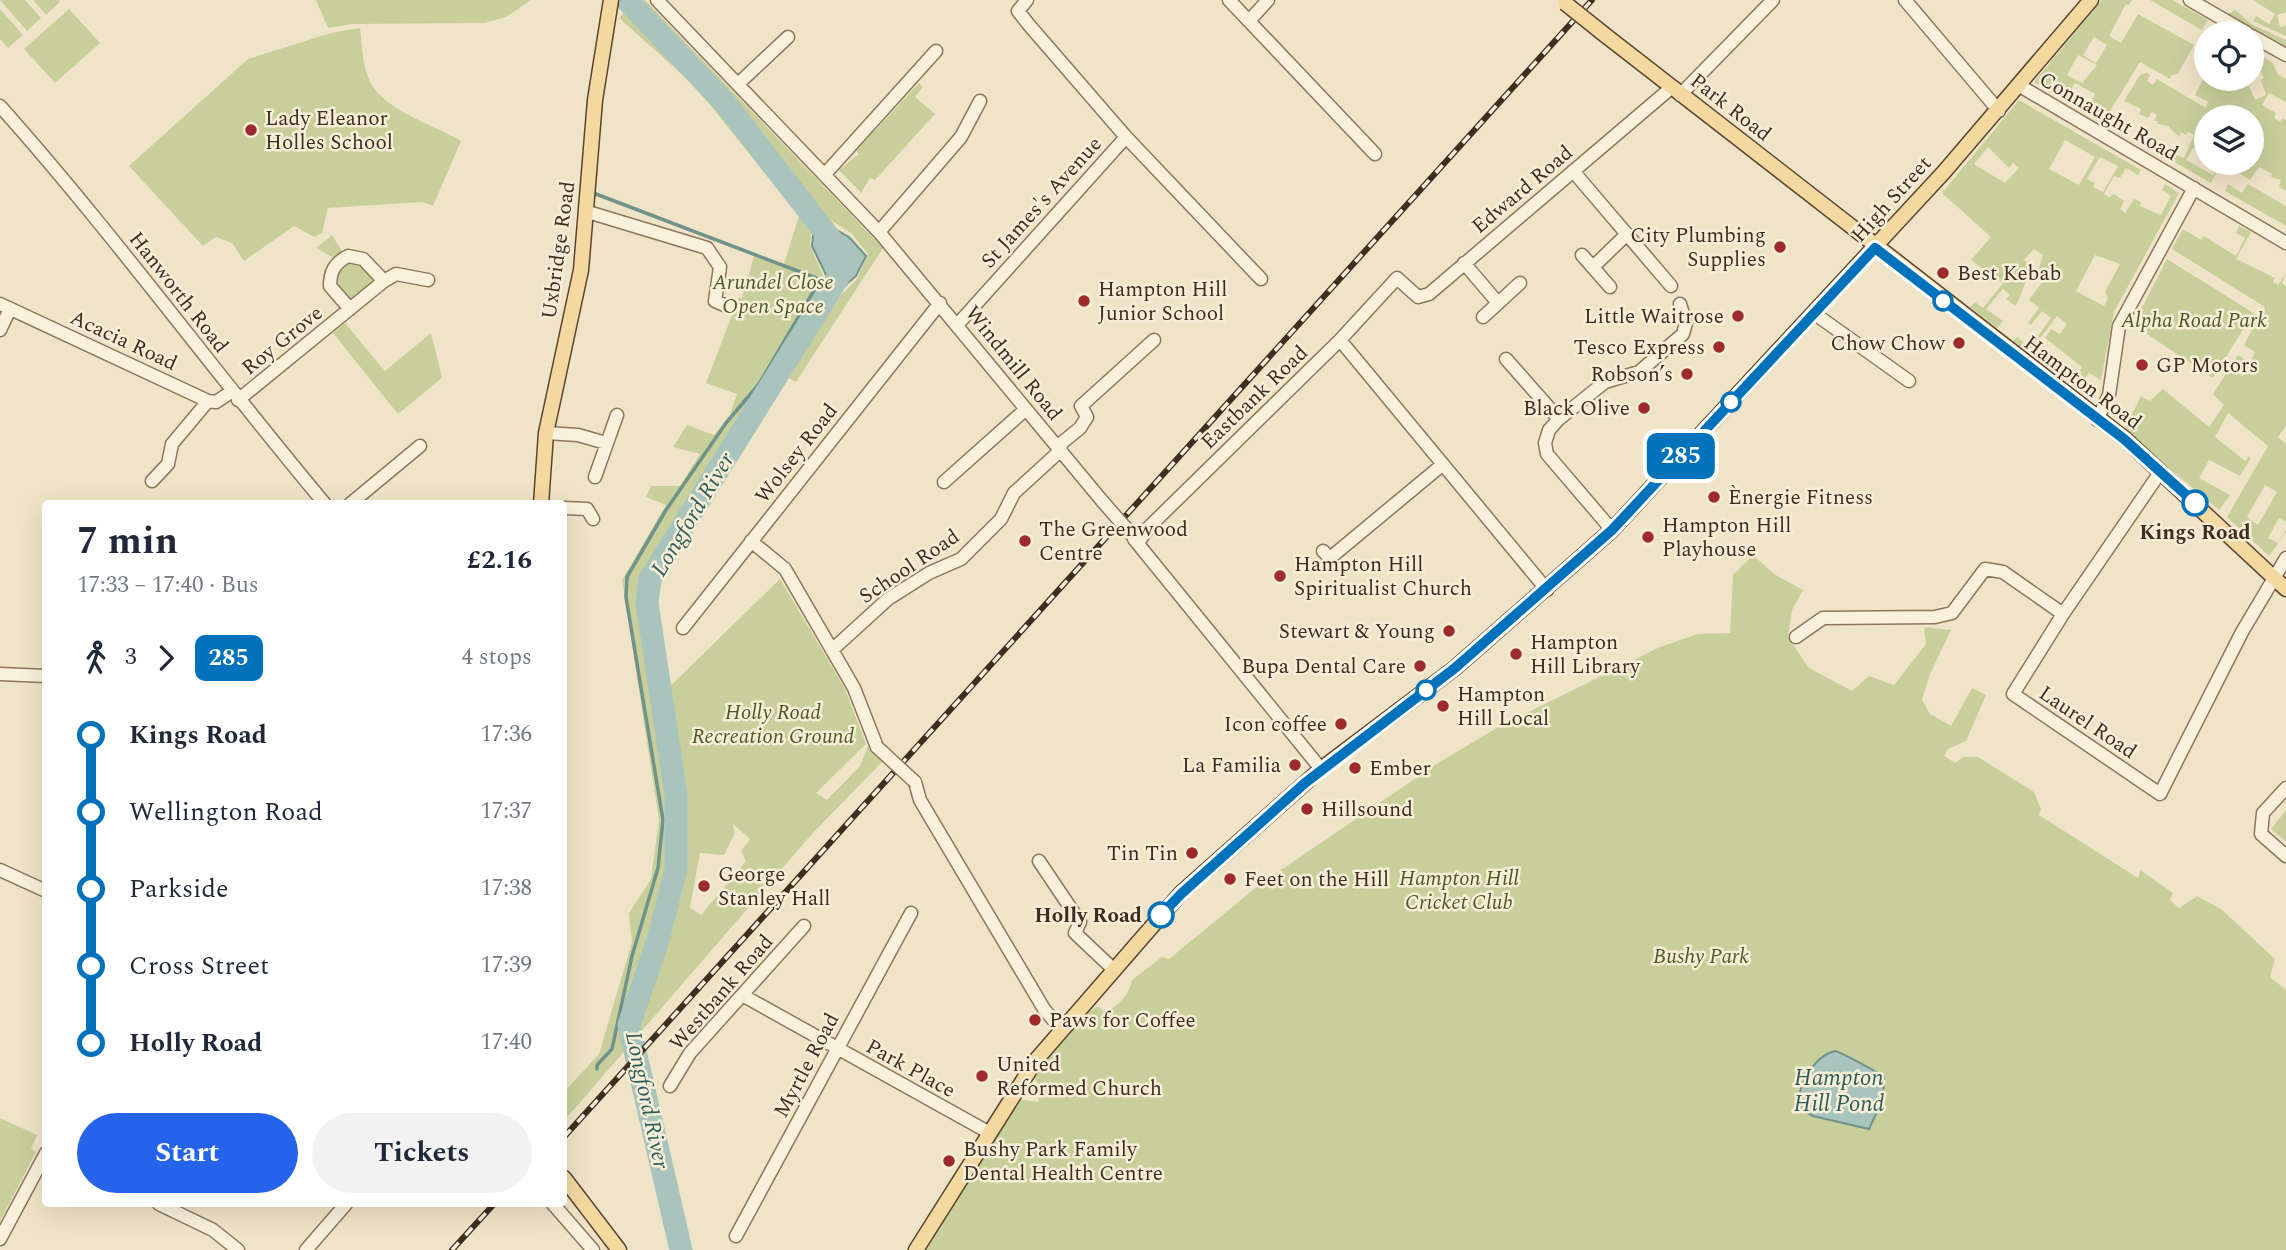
<!DOCTYPE html>
<html lang="en">
<head>
<meta charset="utf-8">
<style>
  body { margin:0; font-family:Spectral,serif; background:#f2f2f3; color:#1f2937; height:100vh; display:flex; flex-direction:column; font-size:26px; white-space:nowrap }
  * { box-sizing:border-box; margin:0 }
  p { font-size:23px; color:#747a83 }
  .icon { flex:none; width:38px; height:38px; fill:none; stroke:currentColor; stroke-width:2; stroke-linecap:round; stroke-linejoin:round }
  .map { position:relative; flex:1; overflow:hidden }
  .details { position:absolute; left:42px; top:500px; width:525px; height:707px; display:flex; flex-direction:column; background:#fff; border-radius:7px; box-shadow:0 7px 28px #0002 }
  .details>* { flex:none }
  .badge { padding:0 14px; border-radius:10px; font-size:24px; line-height:46px }
  .buttons { position:absolute; left:2194px; top:21px; display:grid; gap:14px }
  .buttons a { display:grid; place-items:center; width:70px; height:70px; border-radius:50%; background:#fff; box-shadow:0 7px 28px #0002; font-size:35px }
  .map>.badge { position:absolute; translate:-50% -50%; box-shadow:0 0 0 4px #fff }
  .legs { display:flex; align-items:center; gap:10px; height:77px; padding:0 35px; font-size:23px }
  .legs p { margin-inline-start:auto }
  .headline { display:flex; align-items:center; justify-content:space-between; height:119px; padding:0 35px }
  h1 { font-size:38px; font-weight:700; line-height:52px }
  .button { display:flex; gap:14px; margin-top:auto; padding:14px 35px }
  .button a { flex:1; height:80px; border-radius:42px; background:#2563eb; color:#fff; font-size:28px; font-weight:700; line-height:80px; text-align:center }
  .button a+a { background:#f2f2f3; color:#1f2937 }
  ul { padding:0 35px; list-style:none }
  li { display:flex; align-items:center; gap:24px; height:77px; font-size:26px }
  li i { display:grid; place-items:center; width:10px; height:100%; margin:0 9px; background:currentColor }
  li i::after { content:''; width:18px; height:18px; margin:-9px; border:5px solid; border-radius:50%; background:#fff }
  li p { margin-inline-start:auto }
  li:first-child i { background:linear-gradient(#0000 50%,currentColor 0) }
  li:last-child i { background:linear-gradient(currentColor 50%,#0000 0) }
  .map>svg:first-child { display:block }
  .green { fill:#c9cf9b; fill-rule:evenodd }
  .water { fill:#a9c4bc; stroke:#6f938a; stroke-width:2 }
  .lines { fill:none; stroke-linecap:round; stroke-linejoin:round }
  .stream { stroke:#6f938a; stroke-width:3.5 }
  .river { stroke:#a9c4bc; stroke-width:23 }
  .minor-casing { stroke:#8d765c; stroke-width:15 }
  .major-casing { stroke:#5b4430; stroke-width:17 }
  .minor { stroke:#faf1dc; stroke-width:12 }
  .major { stroke:#f3d9a0; stroke-width:14 }
  .rail-casing { stroke:#3d2e20; stroke-width:6 }
  .rail { stroke:#f7eed8; stroke-width:3.5; stroke-dasharray:10; stroke-linecap:butt }
  .minor-bridge-casing { stroke:#8d765c; stroke-width:15; stroke-linecap:butt }
  .major-bridge-casing { stroke:#5b4430; stroke-width:17; stroke-linecap:butt }
  .minor-bridge { stroke:#faf1dc; stroke-width:12 }
  .major-bridge { stroke:#f3d9a0; stroke-width:14 }
  .line-1-casing { stroke:#fff; stroke-width:16 }
  .line-1 { stroke:#0072bc; stroke-width:10 }
  .poi-dot { fill:#9e2a2b; stroke:#f7eed8; stroke-width:2.5 }
  .stop-1-dot { fill:#fff; stroke:#0072bc; stroke-width:3.5 }
  .labels { text-anchor:middle; stroke-width:5; stroke-linejoin:round; paint-order:stroke }
  .street-label { font-size:21px; fill:#3d2e20; stroke:#f7eed8 }
  .poi-label { font-size:21px; fill:#3d2e20; stroke:#f7eed8; text-anchor:start }
  .park-label { font-size:21px; font-style:italic; fill:#4d5a26; stroke:#f7eed8 }
  .stop-label { font-size:21px; font-weight:bold; fill:#3d2e20; stroke:#f7eed8 }
  .water-label { font-size:23px; font-style:italic; fill:#2f5d5a; stroke:#f7eed8 }
</style>
</head>
<body>
<div class="map">
<svg width="2286" height="1250" viewBox="0 0 2286 1250">
  <rect width="100%" height="100%" fill="#f0e4c8"/>
  <path class="green" d="M0,0H25L41,18L27,31Z
    M33,0H59L60,2L46,15Z
    M316,0H531L506,17L484,23L351,24L328,28Z
    M645,0L883,248L796,382L787,377L839,297L857,279L868,254L851,233L824,216L728,99L637,4Z
    M2102,0H2132L2129,5L2126,4L2109,36L2121,43L2138,14L2194,45L2178,74L2172,75L2170,79L2140,62L2104,121L2034,82ZM2094,37L2107,45L2096,63L2083,55ZM2078,55L2097,65L2082,83L2067,75ZM2075,83L2095,94L2088,107L2068,96Z
    M2150,0H2172L2208,20L2202,30Z
    M2253,0H2286V12L2277,15L2280,27L2286,25V36L2253,21L2256,16L2269,24L2275,14Z
    M629,7L722,106L813,218L810,245L826,282V306L763,393L759,412L739,427L669,539V554L657,559L640,594L660,696L780,579L845,689L866,744L816,793L827,800L860,766L868,746L882,762L811,835L564,1121V1092L599,1054L632,942L629,913L651,879L659,820L622,580L666,505L646,497L651,486H680L700,454L673,447L687,425L714,435L729,417L737,394L706,383L739,297L742,298L754,256L783,267L799,216L695,86L619,18ZM732,823L750,839L741,851L746,861L701,915L690,908L700,853L724,855L735,833Z
    M0,9L23,35L8,48L0,39Z
    M69,9L100,43L55,83L24,49Z
    M2235,10L2251,24L2286,40V51L2282,44L2262,33L2257,36L2227,15Z
    M360,28C362,44 362,62 368,77C380,110 433,124 461,141L433,206L422,202L328,208L322,233L314,237L294,226L244,261L232,243L216,237L203,246L129,166L248,59L331,33Z
    M2252,50L2273,63L2278,75L2286,79V102L2269,93L2262,105L2276,113L2274,118L2280,122L2283,118L2286,120V191L2279,187L2281,180L2271,177L2272,174L2259,167L2250,180L2222,163L2211,183L2171,160L2175,154L2184,158L2194,135L2188,132L2186,135L2181,132L2179,137L2168,126L2157,124L2144,146L2135,141L2139,134L2148,139L2158,122L2154,120L2157,115L2152,112L2148,118L2139,114L2141,109L2124,101L2140,75L2147,73L2150,75L2147,81L2153,85L2157,79L2206,108L2208,102L2195,95L2207,72V79H2248L2245,80L2246,86H2249L2255,100L2266,95L2261,80L2264,78L2257,62L2252,63ZM2207,117H2252V163H2220L2213,175L2186,160L2193,148L2207,156Z
    M919,83L923,87L915,97L935,114L875,180L870,178L861,193L839,170L859,154L856,151Z
    M2019,100L2141,170L2138,175L2126,168L2120,178L2114,176L2104,194L2109,197L2114,194L2124,201L2120,209L2125,213L2134,199L2141,202L2140,206L2161,215L2171,196L2162,190L2165,184L2179,193L2114,312L2101,380L2089,373L2080,385L2074,379L2082,367L2045,338L2051,329L2060,334L2067,324L2057,316L2029,353L2013,341L2017,337L2030,347L2051,318L2042,311L2031,325L2028,323L2039,308L2029,300L2045,278L2039,269L2043,255L2034,249L2024,260L2033,268C2024,281 2023,294 2015,306L2006,299L2010,295L2003,289L1986,309L2003,321L1997,328L1970,307L1975,302L1983,308L2003,283L1988,272L1981,275L1983,269L1971,260L1991,237L1942,193ZM2065,140L2095,157L2079,185L2049,169ZM1988,147L2009,168L2013,163L2019,168L2005,183L1974,164ZM2100,157L2118,166L2103,192L2093,187L2095,183L2087,179ZM2095,255L2120,264L2105,292L2108,298L2104,306L2076,291Z
    M2228,184L2242,193L2248,184L2286,206V226L2225,191Z
    M2239,226L2251,232L2236,259L2275,278L2273,282L2278,285L2286,273L2282,283L2286,286V426L2278,437L2286,444V522L2279,518L2268,538L2278,543L2286,530V532L2269,556L2227,517L2268,446L2228,413L2215,437L2245,461L2249,456L2251,458L2240,476L2209,460L2199,478L2230,495L2219,510L2124,430L2141,396L2150,401L2163,389L2209,427L2224,405L2213,394L2231,366L2243,376L2246,371L2234,361L2238,355L2250,363L2255,352L2244,345L2258,318L2242,331L2213,378L2133,325L2167,259L2260,317L2265,307L2172,249L2183,229L2201,240L2204,236L2236,256L2245,238L2236,233ZM2265,485L2277,492L2258,525L2247,517Z
    M332,235L343,253L334,258L316,248Z
    M349,261L361,264L376,281L348,302L335,284L340,265Z
    M345,323L385,371L431,333L442,378L398,414L333,333Z
    M1753,555L1774,574L1803,590L1792,610L1788,637L1809,668L1852,691L1869,676L1894,685L1926,644L1924,627L1951,630L1930,674L1922,700L1930,714L1951,726L1972,688L1986,695L1966,741L1948,749L1944,756L1955,763L1964,757H1978L2034,792L2041,809L2039,815L2138,878L2140,870L2173,893L2170,900L2179,908L2197,896L2221,909L2275,959L2270,977L2286,990V1250H920L1018,1099L1038,1102L1041,1089L1032,1075L1077,1020L1098,1006L1105,1013C1119,1004 1129,996 1132,980L1162,957L1169,959L1259,885L1438,763L1500,726L1660,647L1698,634L1730,633L1733,575Z
    M2286,810V842L2271,829Z
    M0,1118L37,1135L31,1149L36,1152L0,1221Z"/>
  <path class="water" d="M815,218L849,237L866,256L856,276L824,304L829,281L812,246Z
    M1835,1051C1838,1051 1882,1074 1884,1077L1883,1099L1869,1129L1813,1116L1799,1108C1796,1087 1814,1056 1835,1051Z"/>
  <g class="lines">
    <path class="stream" d="M596,194L816,278L819,282L759,384L726,423L666,510L627,577L626,597L663,820L658,868L632,956L612,1049L597,1065V1069"/>
    <path class="river" d="M627,0L725,103L832,241
      M681,1250L629,1025L658,940L676,869V795L647,603L650,579L839,276"/>
    <defs>
      <path id="minor" d="M657,0L879,232L1103,502
        M1027,0L1018,11L1029,25L1126,137L1261,279
        M1229,0L1375,154
        M1905,0L1999,111
        M2190,0L2247,33
        M1249,21L1268,0
        M2252,36L2286,55
        M738,84L788,37
        M2020,86L2286,243
        M1680,95L1773,0
        M0,106C114,234 215,373 325,504
        M1573,171L1671,286
        M826,173L936,51
        M588,212L707,248L720,267L715,301L729,307
        M879,232L961,137L980,101
        M1582,255L1610,287
        M1464,263L1498,303
        M1593,267L1627,234
        M0,304L208,401L216,402L231,392
        M350,309L330,286C330,271 335,263 348,256L363,259L384,281
        M1815,314L1909,381
        M1483,317L1520,283
        M958,324L1126,137
        M0,330L10,309
        M1340,340L1547,590
        M1506,359L1559,419
        M238,400L384,281L396,274L428,280
        M2097,420L2109,395L2119,326L2194,188
        M546,433L578,435L606,443
        M1058,446L1080,428L1087,417L1081,406L1154,340
        M2161,471L2063,614L2013,694L2160,794L2242,632L2286,558
        M595,477L617,415
        M152,481L168,464L172,444L208,401
        M944,482L1026,409
        M350,504L420,446
        M564,508L587,509L593,519
        M1612,530L1547,454L1545,443L1549,430L1559,419L1605,382L1639,372L1683,334L1686,323L1680,304
        M1134,539L1321,769
        M751,541L785,569L854,688L877,747
        M1138,543L1148,528L1340,340L1397,278L1418,297L1429,294L1671,88
        M1323,551L1330,558L1442,465
        M683,628L940,303
        M1796,637L1823,618L1935,617L1952,613L1985,569L2003,572L2063,614
        M832,650L888,599L929,573L961,559L1001,519L1014,493L1061,450
        M0,674L46,676
        M915,782L920,800L1044,1009L1061,1029
        M2286,788L2263,813L2261,834L2286,856
        M1039,861L1080,922L1075,933L1112,968
        M0,870L46,891
        M742,995L988,1132
        M670,1086L690,1053L804,926
        M159,1204L213,1230L238,1250
        M553,1204L593,1250
        M736,1236L911,913
        M0,1239L46,1153
        M306,1250L346,1204"/>
      <path id="major" d="M1605,35L2125,439L2286,589
        M541,504L546,433L581,270L595,100L611,0
        M564,1178L619,1250
        M916,1250L1036,1060L1181,893L1321,769L1455,668L1612,530L1944,172L2091,0"/>
    </defs>
    <use href="#minor" class="minor-casing"/>
    <use href="#major" class="major-casing"/>
    <use href="#minor" class="minor"/>
    <use href="#major" class="major"/>
    <defs>
      <path id="rail" d="M564,1137L1592,0
        M452,1250L494,1204"/>
    </defs>
    <use href="#rail" class="rail-casing"/>
    <use href="#rail" class="rail"/>
    <defs>
      <path id="minor-bridge" d="M1103,502L1132,535
        M877,747L915,782"/>
      <path id="major-bridge" d="M1565,3L1605,35"/>
    </defs>
    <use href="#minor-bridge" class="minor-bridge-casing"/>
    <use href="#major-bridge" class="major-bridge-casing"/>
    <use href="#minor-bridge" class="minor-bridge"/>
    <use href="#major-bridge" class="major-bridge"/>
  </g>
  <g class="lines">
    <defs>
      <path id="line-1" d="M1161,915L1181,894L1305,783L1455,668L1612,530L1875,248L2124,439L2195,503"/>
    </defs>
    <use href="#line-1" class="line-1-casing"/>
    <use href="#line-1" class="line-1"/>
  </g>
  <g class="poi-dot">
    <circle cx="251" cy="130" r="7"/>
    <circle cx="1780" cy="247" r="7"/>
    <circle cx="1943" cy="273" r="7"/>
    <circle cx="1084" cy="301" r="7"/>
    <circle cx="1738" cy="316" r="7"/>
    <circle cx="1959" cy="343" r="7"/>
    <circle cx="1719" cy="347" r="7"/>
    <circle cx="2142" cy="365" r="7"/>
    <circle cx="1687" cy="374" r="7"/>
    <circle cx="1644" cy="408" r="7"/>
    <circle cx="1714" cy="497" r="7"/>
    <circle cx="1648" cy="537" r="7"/>
    <circle cx="1025" cy="541" r="7"/>
    <circle cx="1280" cy="576" r="7"/>
    <circle cx="1449" cy="631" r="7"/>
    <circle cx="1516" cy="654" r="7"/>
    <circle cx="1420" cy="666" r="7"/>
    <circle cx="1443" cy="706" r="7"/>
    <circle cx="1341" cy="724" r="7"/>
    <circle cx="1295" cy="765" r="7"/>
    <circle cx="1355" cy="768" r="7"/>
    <circle cx="1307" cy="809" r="7"/>
    <circle cx="1192" cy="853" r="7"/>
    <circle cx="1230" cy="879" r="7"/>
    <circle cx="704" cy="886" r="7"/>
    <circle cx="1035" cy="1020" r="7"/>
    <circle cx="982" cy="1076" r="7"/>
    <circle cx="949" cy="1161" r="7"/>
  </g>
  <g class="stop-1-dot">
    <circle cx="1943" cy="301" r="9"/>
    <circle cx="1731" cy="402" r="9"/>
    <circle cx="2195" cy="503" r="12"/>
    <circle cx="1426" cy="690" r="9"/>
    <circle cx="1161" cy="915" r="12"/>
  </g>
  <g class="labels">
    <g class="street-label">
      <text transform="translate(1731 107) rotate(38)" y="7">Park Road</text>
      <text transform="translate(2109 116) rotate(30)" y="7">Connaught Road</text>
      <text transform="translate(1522 189) rotate(-40)" y="7">Edward Road</text>
      <text transform="translate(1891 199) rotate(-48)" y="7">High Street</text>
      <text transform="translate(1041 202) rotate(-48)" y="7">St James's Avenue</text>
      <text transform="translate(558 250) rotate(-82)" y="7">Uxbridge Road</text>
      <text transform="translate(179 292) rotate(52)" y="7">Hanworth Road</text>
      <text transform="translate(124 340) rotate(25)" y="7">Acacia Road</text>
      <text transform="translate(282 340) rotate(-39)" y="7">Roy Grove</text>
      <text transform="translate(1014 363) rotate(51)" y="7">Windmill Road</text>
      <text transform="translate(2083 382) rotate(37)" y="7">Hampton Road</text>
      <text transform="translate(1254 397) rotate(-44)" y="7">Eastbank Road</text>
      <text transform="translate(796 453) rotate(-52)" y="7">Wolsey Road</text>
      <text transform="translate(909 566) rotate(-34)" y="7">School Road</text>
      <text transform="translate(2088 722) rotate(34)" y="7">Laurel Road</text>
      <text transform="translate(721 992) rotate(-49)" y="7">Westbank Road</text>
      <text transform="translate(806 1065) rotate(-62)" y="7">Myrtle Road</text>
      <text transform="translate(911 1068) rotate(29)" y="7">Park Place</text>
    </g>
    <g class="poi-label">
      <text x="265" y="125">Lady Eleanor<tspan x="265" dy="24">Holles School</tspan></text>
      <text x="1766" y="242" text-anchor="end">City Plumbing<tspan x="1766" dy="24">Supplies</tspan></text>
      <text x="1957" y="280">Best Kebab</text>
      <text x="1098" y="296">Hampton Hill<tspan x="1098" dy="24">Junior School</tspan></text>
      <text x="1724" y="323" text-anchor="end">Little Waitrose</text>
      <text x="1945" y="350" text-anchor="end">Chow Chow</text>
      <text x="1705" y="354" text-anchor="end">Tesco Express</text>
      <text x="2156" y="372">GP Motors</text>
      <text x="1673" y="381" text-anchor="end">Robson’s</text>
      <text x="1630" y="415" text-anchor="end">Black Olive</text>
      <text x="1728" y="504">Ènergie Fitness</text>
      <text x="1662" y="532">Hampton Hill<tspan x="1662" dy="24">Playhouse</tspan></text>
      <text x="1039" y="536">The Greenwood<tspan x="1039" dy="24">Centre</tspan></text>
      <text x="1294" y="571">Hampton Hill<tspan x="1294" dy="24">Spiritualist Church</tspan></text>
      <text x="1435" y="638" text-anchor="end">Stewart &amp; Young</text>
      <text x="1530" y="649">Hampton<tspan x="1530" dy="24">Hill Library</tspan></text>
      <text x="1406" y="673" text-anchor="end">Bupa Dental Care</text>
      <text x="1457" y="701">Hampton<tspan x="1457" dy="24">Hill Local</tspan></text>
      <text x="1327" y="731" text-anchor="end">Icon coffee</text>
      <text x="1281" y="772" text-anchor="end">La Familia</text>
      <text x="1369" y="775">Ember</text>
      <text x="1321" y="816">Hillsound</text>
      <text x="1178" y="860" text-anchor="end">Tin Tin</text>
      <text x="718" y="881">George<tspan x="718" dy="24">Stanley Hall</tspan></text>
      <text x="1244" y="886">Feet on the Hill</text>
      <text x="1049" y="1027">Paws for Coffee</text>
      <text x="996" y="1071">United<tspan x="996" dy="24">Reformed Church</tspan></text>
      <text x="963" y="1156">Bushy Park Family<tspan x="963" dy="24">Dental Health Centre</tspan></text>
    </g>
    <g class="park-label">
      <text x="773" y="289">Arundel Close<tspan x="773" dy="24">Open Space</tspan></text>
      <text x="2194" y="327">Alpha Road Park</text>
      <text x="773" y="719">Holly Road<tspan x="773" dy="24">Recreation Ground</tspan></text>
      <text x="1459" y="885">Hampton Hill<tspan x="1459" dy="24">Cricket Club</tspan></text>
      <text x="1701" y="963">Bushy Park</text>
    </g>
    <g class="stop-label">
      <text x="2195" y="539">Kings Road</text>
      <text x="1142" y="922" text-anchor="end">Holly Road</text>
    </g>
    <g class="water-label">
      <text transform="translate(692 514) rotate(-59)" y="8">Longford River</text>
      <text x="1839" y="1085">Hampton<tspan x="1839" dy="26">Hill Pond</tspan></text>
      <text transform="translate(648 1100) rotate(78)" y="8">Longford River</text>
    </g>
  </g>
</svg>
<div class="buttons">
<a><svg class="icon" aria-label="locate" viewBox="0 0 24 24"><circle cx="12" cy="12" r="6"/><path d="M12 2v4M12 18v4M2 12h4M18 12h4"/></svg></a>
<a><svg class="icon" aria-label="layers" viewBox="0 0 24 24"><path d="M12 4l9 5-9 5-9-5zM3 14l9 5 9-5"/></svg></a>
</div>
<b class="badge" style="left:1681px;top:456px;background:#0072bc;color:#fff">285</b>
<section class="details">
<div class="headline"><div><h1>7 min</h1><p>17:33 – 17:40 · Bus</p></div><b>£2.16</b></div>
<div class="legs"><svg class="icon" aria-label="walk" viewBox="0 0 24 24"><circle cx="13" cy="4" r="2"/><path d="M13 8l-2 6 4 7M11 14l-3 7M7 12l3-4h3l4 4"/></svg>3<svg class="icon" aria-label="forward" viewBox="0 0 24 24"><path d="M9 5l7 7-7 7"/></svg><b class="badge" style="background:#0072bc;color:#fff">285</b><p>4 stops</p></div>
<ul>
<li><i style="color:#0072bc"></i><b>Kings Road</b><p>17:36</p></li>
<li><i style="color:#0072bc"></i><span>Wellington Road</span><p>17:37</p></li>
<li><i style="color:#0072bc"></i><span>Parkside</span><p>17:38</p></li>
<li><i style="color:#0072bc"></i><span>Cross Street</span><p>17:39</p></li>
<li><i style="color:#0072bc"></i><b>Holly Road</b><p>17:40</p></li>
</ul>
<div class="button"><a>Start</a><a>Tickets</a></div>
</section>
</div>
</body>
</html>
